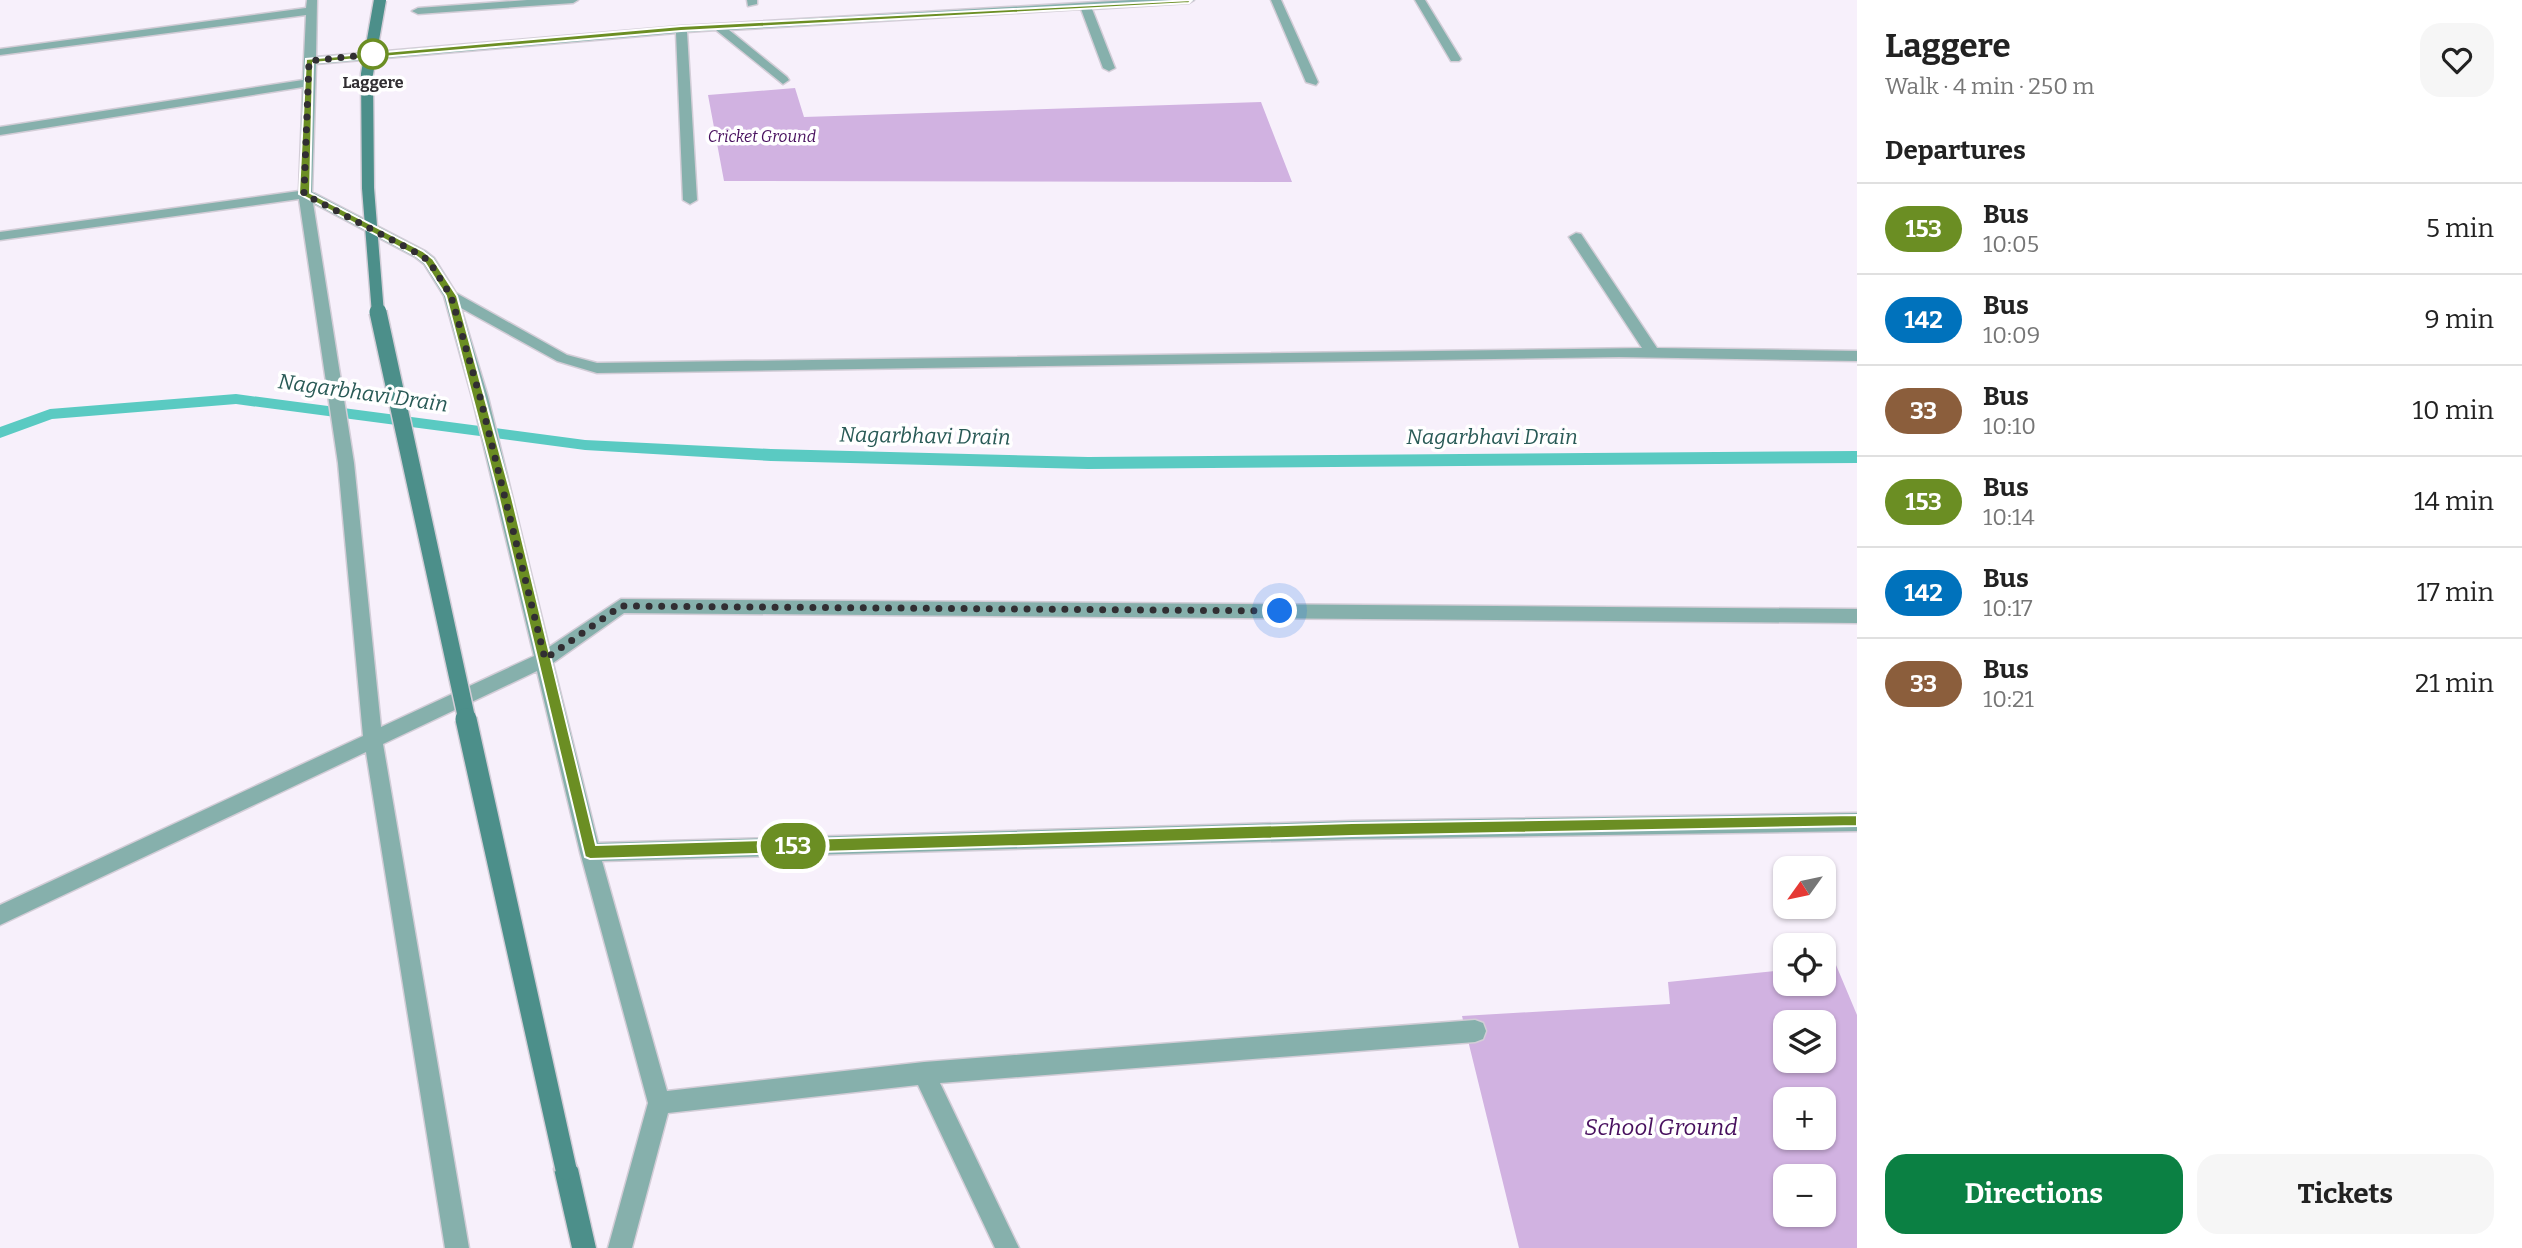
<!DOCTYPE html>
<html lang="en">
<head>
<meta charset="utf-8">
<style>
  body { margin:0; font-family:Bitter,serif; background:#f6f6f6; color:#222; height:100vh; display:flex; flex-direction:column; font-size:26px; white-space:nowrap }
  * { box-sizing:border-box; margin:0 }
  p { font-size:23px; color:#767676 }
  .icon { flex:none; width:38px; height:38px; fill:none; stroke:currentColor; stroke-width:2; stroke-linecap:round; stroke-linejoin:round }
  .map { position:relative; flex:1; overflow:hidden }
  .details { display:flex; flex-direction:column; background:#fff; width:665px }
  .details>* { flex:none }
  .badge { padding:0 14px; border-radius:23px; font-size:24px; line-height:46px }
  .needle { width:46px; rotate:237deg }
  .controls { position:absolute; left:1773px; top:856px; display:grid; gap:14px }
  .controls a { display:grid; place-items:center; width:63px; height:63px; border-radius:14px; background:#fff; box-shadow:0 2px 5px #0004; font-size:35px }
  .you { position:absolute; width:35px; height:35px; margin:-18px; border:5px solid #fff; border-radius:50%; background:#1a73e8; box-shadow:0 0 0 10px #1a73e833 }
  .map>.badge { position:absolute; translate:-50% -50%; box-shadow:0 0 0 4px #fff }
  h2 { padding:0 28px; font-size:26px; line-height:63px }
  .round { display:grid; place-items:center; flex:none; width:74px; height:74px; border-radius:21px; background:#f6f6f6 }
  .summary { display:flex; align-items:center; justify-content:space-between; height:119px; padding:0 28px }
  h1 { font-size:33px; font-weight:700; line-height:52px }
  .action { display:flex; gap:14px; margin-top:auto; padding:14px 28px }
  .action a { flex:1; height:80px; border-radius:21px; background:#0b8043; color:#fff; font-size:28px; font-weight:700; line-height:80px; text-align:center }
  .action a+a { background:#f6f6f6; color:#222 }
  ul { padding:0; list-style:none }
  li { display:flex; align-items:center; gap:21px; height:91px; padding:0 28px; border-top:2px solid #e0e0e0 }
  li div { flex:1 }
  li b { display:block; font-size:26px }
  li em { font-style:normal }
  li .badge { min-width:77px; font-weight:700; text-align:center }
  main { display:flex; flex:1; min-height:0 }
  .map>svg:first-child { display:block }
  .green { fill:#d1b2e1; fill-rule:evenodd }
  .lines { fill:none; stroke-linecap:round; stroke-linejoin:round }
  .stream { fill:#5acac2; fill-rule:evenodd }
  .lane-casing { stroke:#d3cdd7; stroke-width:3 }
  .street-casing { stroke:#d3cdd7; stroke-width:3 }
  .secondary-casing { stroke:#d3cdd7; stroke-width:3 }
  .lane { fill:#86b0ac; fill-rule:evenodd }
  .street { fill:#86b0ac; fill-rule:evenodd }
  .secondary { fill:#4c8f8a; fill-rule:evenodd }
  .secondary-bridge-far2-casing { stroke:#d3cdd7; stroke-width:15; stroke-linecap:butt }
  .secondary-bridge-far1-casing { stroke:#d3cdd7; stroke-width:20; stroke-linecap:butt }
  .secondary-bridge-casing { stroke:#d3cdd7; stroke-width:24; stroke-linecap:butt }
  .secondary-bridge-far2 { stroke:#4c8f8a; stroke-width:12 }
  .secondary-bridge-far1 { stroke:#4c8f8a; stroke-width:17 }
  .secondary-bridge { stroke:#4c8f8a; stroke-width:21 }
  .line { fill:#6b8e23; stroke:#fff; stroke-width:2 }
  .walk { stroke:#312e32; stroke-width:7; stroke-dasharray:0 12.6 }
  .stop-dot { fill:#fff; stroke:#6b8e23; stroke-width:3.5 }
  .labels { text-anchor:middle; stroke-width:7; stroke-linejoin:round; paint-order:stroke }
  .far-stop-label { font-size:16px; font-weight:bold; fill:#312e32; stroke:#fff }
  .far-park-label { font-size:16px; font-style:italic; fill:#48105e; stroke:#fff }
  .water-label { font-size:21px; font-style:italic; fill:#295a56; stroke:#fff }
  .near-park-label { font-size:23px; font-style:italic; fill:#48105e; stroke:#fff }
</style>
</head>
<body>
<main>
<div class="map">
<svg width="1857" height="1248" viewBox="0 0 1857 1248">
  <rect width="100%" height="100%" fill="#f7f0fb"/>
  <path class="green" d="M795,88L804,117L1261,102L1292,182L724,181L708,95Z
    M1836,965L1857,1015V1248H1519L1462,1016L1670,1004L1668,982L1785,970V984H1824V967ZM1785,1022H1824V1060H1785ZM1785,1099H1824V1138H1785ZM1785,1176H1824V1214H1785Z"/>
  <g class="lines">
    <path class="stream" d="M236,394L585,440L771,449L1088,457L1857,451V463L1088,469L771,461L585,450L236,404L52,419L0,438V427L50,409Z"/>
    <defs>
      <path id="lane" d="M527,0H578L573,3L418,14L412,11L418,8Z
        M747,0H757V4L748,6Z
        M1415,0H1425L1461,59L1459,61H1451Z"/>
      <path id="street" d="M307,0H317L316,57L681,26L1131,0H1194L1189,3L1092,9L1115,68L1109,71L1103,68L1081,9L729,30L787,77L789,80L783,84L716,30L687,32L697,200L690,204L683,200L676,33L316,64L312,192L425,251L434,258L456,293L567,355L597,363L1642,348L1569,237L1576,233L1581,234L1657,348L1857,351V361L1619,357L597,373L557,361L461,308L488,397L549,647L621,599L1857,609V623L624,613L553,663L598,843L1352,821L1857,813V831L1352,839L602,861L667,1091L924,1062L1475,1020L1483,1023L1486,1031L1483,1039L1475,1042L940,1083L1019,1248H995L918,1085L668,1113L632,1248H608L648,1103L580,852L537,671L383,744L469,1248H445L366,752L0,925V905L363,736L338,463L299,199L0,240V232L299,191L303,87L0,135V127L303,80L306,15L0,55V49L306,8ZM313,203L415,257L424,264L444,296L472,397L534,656L381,727L354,463Z
        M1271,0H1281L1318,82L1316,85L1306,82Z"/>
      <path id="secondary" d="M566,1157L574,1161L578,1169L596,1248H572L554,1169L558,1161Z"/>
    </defs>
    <use href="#lane" class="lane-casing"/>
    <use href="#street" class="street-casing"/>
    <use href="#secondary" class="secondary-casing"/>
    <use href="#lane" class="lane"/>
    <use href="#street" class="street"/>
    <use href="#secondary" class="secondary"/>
    <defs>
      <path id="secondary-bridge-far2" d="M378,314L368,188L367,74L380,0"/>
      <path id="secondary-bridge-far1" d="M378,312L467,720"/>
      <path id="secondary-bridge" d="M466,719L566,1169"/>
    </defs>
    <use href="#secondary-bridge-far2" class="secondary-bridge-far2-casing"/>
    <use href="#secondary-bridge-far1" class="secondary-bridge-far1-casing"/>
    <use href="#secondary-bridge" class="secondary-bridge-casing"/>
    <use href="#secondary-bridge-far2" class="secondary-bridge-far2"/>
    <use href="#secondary-bridge-far1" class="secondary-bridge-far1"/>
    <use href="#secondary-bridge" class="secondary-bridge"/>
  </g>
  <path class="line" d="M1189,3L681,31L313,63L310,193L423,251L433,259L457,296L512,498L596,845L1352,823L1857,815V826L1352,836L590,859L585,857L499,498L446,296L425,263L416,256L299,194L306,59L681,26L1192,0Z"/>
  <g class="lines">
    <path class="walk" d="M373,54L382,53L309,61L304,194L419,254L429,261L451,296L480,397L545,659L621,606L1280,611"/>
  </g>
  <circle class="stop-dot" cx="373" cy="54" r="14"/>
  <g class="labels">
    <g class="far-stop-label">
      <text x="373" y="88">Laggere</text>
    </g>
    <g class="far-park-label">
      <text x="762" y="142">Cricket Ground</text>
    </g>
    <g class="water-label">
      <text transform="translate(363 393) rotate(8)" y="7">Nagarbhavi Drain</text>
      <text transform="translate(925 436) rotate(1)" y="7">Nagarbhavi Drain</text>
      <text x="1492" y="444">Nagarbhavi Drain</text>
    </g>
    <g class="near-park-label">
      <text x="1661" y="1135">School Ground</text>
    </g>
  </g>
</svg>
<div class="controls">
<a><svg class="needle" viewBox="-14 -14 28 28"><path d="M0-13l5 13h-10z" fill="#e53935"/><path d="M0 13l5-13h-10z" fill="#767676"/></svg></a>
<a><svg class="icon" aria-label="locate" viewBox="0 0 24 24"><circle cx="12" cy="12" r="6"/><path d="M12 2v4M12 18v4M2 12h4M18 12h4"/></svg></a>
<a><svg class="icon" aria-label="layers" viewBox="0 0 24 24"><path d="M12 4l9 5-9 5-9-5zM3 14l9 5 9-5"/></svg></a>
<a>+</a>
<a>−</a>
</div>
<div class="you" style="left:1280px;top:611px"></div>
<b class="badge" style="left:793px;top:846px;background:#6b8e23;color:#fff">153</b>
</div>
<section class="details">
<div class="summary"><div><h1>Laggere</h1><p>Walk · 4 min · 250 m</p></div><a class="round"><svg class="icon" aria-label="heart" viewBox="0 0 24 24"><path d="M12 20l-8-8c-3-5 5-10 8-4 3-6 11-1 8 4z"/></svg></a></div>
<h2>Departures</h2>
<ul>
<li><span class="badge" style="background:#6b8e23;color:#fff">153</span><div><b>Bus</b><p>10:05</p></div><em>5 min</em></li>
<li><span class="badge" style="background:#0072bc;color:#fff">142</span><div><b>Bus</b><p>10:09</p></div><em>9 min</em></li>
<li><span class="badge" style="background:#8b5e3c;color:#fff">33</span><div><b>Bus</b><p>10:10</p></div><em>10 min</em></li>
<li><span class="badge" style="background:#6b8e23;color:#fff">153</span><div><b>Bus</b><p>10:14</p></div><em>14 min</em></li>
<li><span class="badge" style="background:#0072bc;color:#fff">142</span><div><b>Bus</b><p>10:17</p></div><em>17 min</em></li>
<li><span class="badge" style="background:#8b5e3c;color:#fff">33</span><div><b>Bus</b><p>10:21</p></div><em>21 min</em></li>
</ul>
<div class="action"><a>Directions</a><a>Tickets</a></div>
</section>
</main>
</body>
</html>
